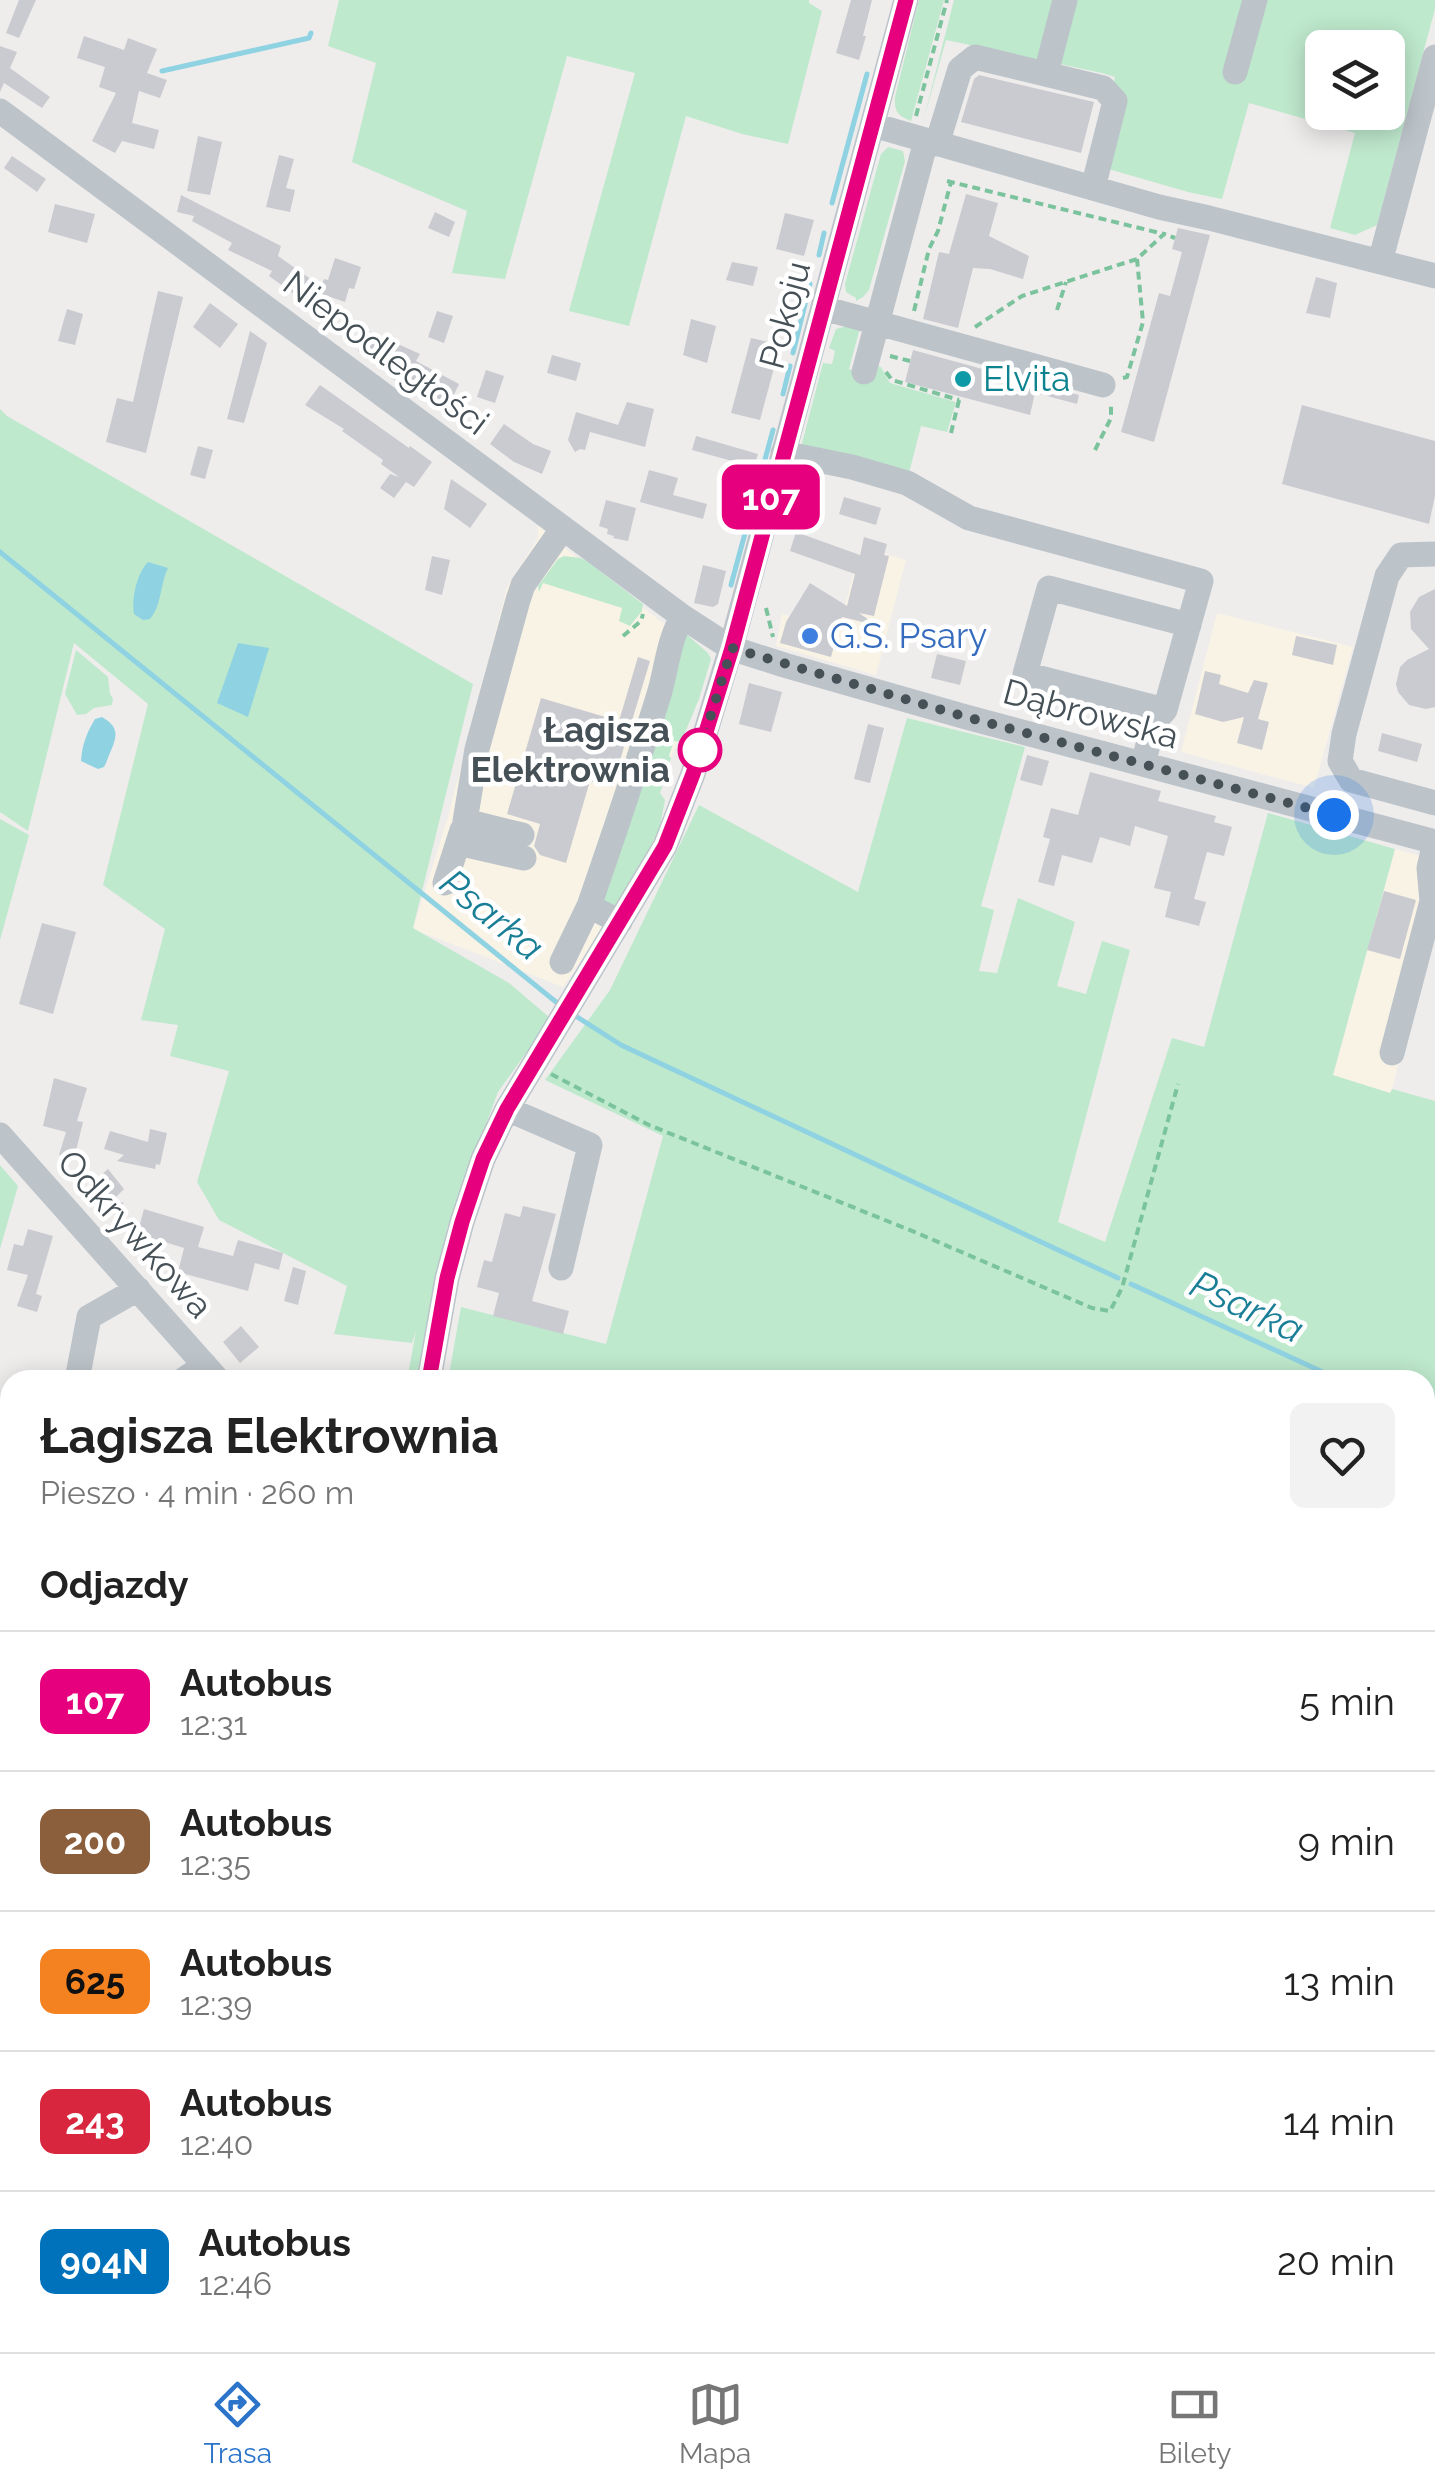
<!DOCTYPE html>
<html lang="pl">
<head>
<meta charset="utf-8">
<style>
  body { margin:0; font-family:Raleway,sans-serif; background:#f2f2f2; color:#222; height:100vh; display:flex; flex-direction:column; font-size:38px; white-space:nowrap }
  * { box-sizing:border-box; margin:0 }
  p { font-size:32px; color:#767676 }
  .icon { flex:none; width:55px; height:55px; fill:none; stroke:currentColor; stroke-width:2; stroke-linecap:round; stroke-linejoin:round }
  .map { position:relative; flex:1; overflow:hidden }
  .panel { position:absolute; left:0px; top:1370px; width:1435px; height:982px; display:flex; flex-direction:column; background:#fff; border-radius:30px 30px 0 0; box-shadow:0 5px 25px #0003 }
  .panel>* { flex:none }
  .badge { padding:0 20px; border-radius:15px; font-size:35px; line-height:65px }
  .tools { position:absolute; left:1305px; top:30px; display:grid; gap:20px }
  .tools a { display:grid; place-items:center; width:100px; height:100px; border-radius:15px; background:#fff; box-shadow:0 5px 25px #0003; font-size:50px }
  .you { position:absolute; width:50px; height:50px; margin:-25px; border:8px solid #fff; border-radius:50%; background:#1a73e8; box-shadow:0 0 0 15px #1a73e833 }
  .map>.badge { position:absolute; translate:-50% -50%; box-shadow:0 0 0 5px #fff }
  h2 { padding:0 40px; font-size:38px; line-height:90px }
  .round { display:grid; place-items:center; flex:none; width:105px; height:105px; border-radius:15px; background:#f2f2f2 }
  .summary { display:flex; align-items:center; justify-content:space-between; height:170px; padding:0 40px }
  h1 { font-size:48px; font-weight:700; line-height:75px }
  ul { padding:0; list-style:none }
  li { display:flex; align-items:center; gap:30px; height:140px; padding:0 40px; border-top:2px solid #e0e0e0 }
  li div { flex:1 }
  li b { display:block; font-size:38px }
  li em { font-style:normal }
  li .badge { min-width:110px; font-weight:700; text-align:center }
  .tabs { display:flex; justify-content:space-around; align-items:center; height:140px; border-top:2px solid #e0e0e0; background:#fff; font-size:28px; color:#767676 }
  .tabs a { display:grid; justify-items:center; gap:5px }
  .tabs .current { color:#2b74ca }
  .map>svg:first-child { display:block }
  .commercial { fill:#f9f3e6 }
  .green { fill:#bee9cd; fill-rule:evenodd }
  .water { fill:#8fd2e2 }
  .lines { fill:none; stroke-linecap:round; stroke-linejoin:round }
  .stream { stroke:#8fd2e2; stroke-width:5 }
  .building { fill:#cacbd0 }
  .path { stroke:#7ac39d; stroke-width:4; stroke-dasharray:8 5; stroke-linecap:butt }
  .minor { stroke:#bcc4ca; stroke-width:25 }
  .line-casing { stroke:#fff; stroke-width:22 }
  .line { stroke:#e6007e; stroke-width:15 }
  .walk { stroke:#465057; stroke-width:10; stroke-dasharray:0 18 }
  .culture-dot { fill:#0f9aa8; stroke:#fff; stroke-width:4 }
  .shop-dot { fill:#3f7fe0; stroke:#fff; stroke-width:4 }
  .stop-dot { fill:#fff; stroke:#e6007e; stroke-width:5 }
  .labels { text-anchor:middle; stroke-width:9; stroke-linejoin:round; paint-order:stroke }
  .street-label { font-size:35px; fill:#465057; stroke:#fff }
  .culture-label { font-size:35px; fill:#0d838f; stroke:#fff; text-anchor:start }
  .shop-label { font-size:35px; fill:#366cbe; stroke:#fff; text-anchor:start }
  .stop-label { font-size:35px; font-weight:bold; fill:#465057; stroke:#fff; text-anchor:end }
  .water-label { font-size:38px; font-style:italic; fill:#1a7f96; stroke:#fff }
</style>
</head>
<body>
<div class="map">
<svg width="1435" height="2352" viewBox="0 0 1435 2352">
  <rect width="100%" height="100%" fill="#efecec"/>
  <path class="commercial" d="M538,526L587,566L682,637L702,683L659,786L663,815L653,843L620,903L563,987L413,929L448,817L507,587L538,538Z
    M861,547L906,560L876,675L776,646L782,614L839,628Z
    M1217,613L1353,647L1314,788L1181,752Z
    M1395,849L1435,860V918L1391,1093L1333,1076Z"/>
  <path class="green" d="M339,0H809V3L822,11L788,144L742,134L686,116L629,326L569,311L635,73L567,56L505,279L452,273L467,211L352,162L376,63L328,46Z
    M919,0H944L911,121C898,116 894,112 895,97Z
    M954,0H1435V9L1377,225L1355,235L1330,228L1355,133L1249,103L1222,199L1188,192L1091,164L1115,77L1102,73L946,40L923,122ZM1322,48H1388V112H1322Z
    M888,147L903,151L905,161L869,290L863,297L856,301V298L846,292L845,284L881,154Z
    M851,325L860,328L849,369L870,375L873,365L881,367L890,383L956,402L947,432L921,426L908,477L801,447L823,363L832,364L835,351L829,348L836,329Z
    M0,409L7,416L473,684L413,928L509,983L549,1017L534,1042L498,1092L447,1228L420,1380H407L416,1331L412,1343L334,1334L347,1286L219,1220L197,1182L229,1071L170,1056L178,1025L141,1020L165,929L103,885L148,704L74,643L28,831L0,812Z
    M564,556L581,558L588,562L643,604L642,611L630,626L619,621L622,608L543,583L539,592L538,586L558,559Z
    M684,632L708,653L711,659L699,699L681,742L674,741L669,756L671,758L660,793L665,800L659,831L617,906L601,905Z
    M76,650L108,677L110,694L113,699L112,705L94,708L86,714L77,715L65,694Z
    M907,718L1025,747L981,906L994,910L979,971L997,973L1018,898L1075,922L1057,986L1086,994L1102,941L1130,950L1058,1222L1105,1242L1172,1038L1204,1047L1268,813L1395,849L1333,1075L1390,1093L1392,1089L1435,1101V1693L1425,1731V1380H448L461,1307L606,1344L663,1136L545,1080L610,990L699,805L858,892Z
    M0,819L29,835L0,940Z
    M0,1165L18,1186L0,1249Z
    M1435,1877V2184L1425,2222V1912Z
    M188,2343V2342L297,2343L295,2352H189Z
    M647,2343H753L751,2352H644Z"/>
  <path class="water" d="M148,562L168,568C160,584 162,605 150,619L143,620L134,614C131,599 137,573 148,562Z
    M238,643L269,648L248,717L217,703Z
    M102,717C125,730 113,743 106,763L104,767L98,769L81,761C82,745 87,732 95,719Z"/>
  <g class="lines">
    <path class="stream" d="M162,71L309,38L311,33
      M832,203L867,74
      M819,255L824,233
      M793,353L810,284
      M783,394L790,366
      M0,552L561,1006
      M731,585L773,430
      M574,1015L621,1045L1118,1278
      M1131,1284L1340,1380
      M1425,1419L1435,1423"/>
  </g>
  <path class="building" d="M19,0H36L19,38L6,33Z
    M851,0H872L863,36H866L859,60L836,53Z
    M84,36L124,50L128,38L157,49L147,73L167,80L160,98L139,91L132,123L159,130L154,149L122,141L115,153L92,141L116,93L99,87L105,67L77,58Z
    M0,46L17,52L10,68L50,97L42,108L4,83L0,92Z
    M979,75L1094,102L1081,153L961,122L974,79Z
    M198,136L222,142L210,195L187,191Z
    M279,155L294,159L286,188L295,190L290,212L266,207Z
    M12,156L46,179L37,192L4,168Z
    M966,194L998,203L989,236L1029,256L1023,279L990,269L973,268L958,328L923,319L939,252L949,254Z
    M181,195L281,246L278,256L312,280L301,299L269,276L272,271L228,250L232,243L192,221L194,216L177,212Z
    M55,204L95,214L87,243L48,232Z
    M435,212L455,222L449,237L428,228Z
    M785,213L814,220L804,256L776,249Z
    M1178,228L1210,235L1154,442L1121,432L1159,293L1170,296L1182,252L1172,249Z
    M335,258L361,267L354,289L349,288L345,302L319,293L324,279L328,280Z
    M732,262L758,267L753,286L726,280Z
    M1316,277L1337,283L1330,318L1306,313Z
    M158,291L183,297L146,453L106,442L117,398L133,402Z
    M210,303L238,324L220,348L193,327Z
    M67,309L83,314L75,345L58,341Z
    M437,311L453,316L444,343L428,337Z
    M691,319L716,326L707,363L683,355Z
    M367,330L420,354L416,361L459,384L448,407L391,378L396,368L358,351Z
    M250,331L267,343L244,423L227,419Z
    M751,338L768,342L762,364L774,368L760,420L731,413Z
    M913,350L1037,384L1030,415L905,382Z
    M552,355L581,363L576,381L547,373Z
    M486,370L504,376L495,403L477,397Z
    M1038,384L1079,395L1077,404L1036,393Z
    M320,385L409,448L410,446L432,462L414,487L406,482L394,498L380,488L390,474L399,477L381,464L383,460L342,431L344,429L305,405Z
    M627,402L654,409L645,447L590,432L585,450L580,449L575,452L568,440L576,412L618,425Z
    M1302,405L1435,441V496L1429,524L1282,484Z
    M504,424L533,444L551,451L542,474L514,462L490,444Z
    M696,436L758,454L754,467L692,450Z
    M198,446L213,450L205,479L190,475Z
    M649,470L678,478L673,495L707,504L703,519L640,502Z
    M451,479L487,504L470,528L444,509Z
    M844,497L881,508L876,525L839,514Z
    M606,500L636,508L628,541L613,538L614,536L607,534L608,529L599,526Z
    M796,532L860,555L864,537L887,544L884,555L889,556L874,616L859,613L872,622L871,624L842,617L831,657L780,643L786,622L810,583L847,606L855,574L790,551Z
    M432,556L450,560L442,595L425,590Z
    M703,565L726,571L718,604L713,607L694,603Z
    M1435,589V707L1426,709L1409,705L1398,692L1396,684L1400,667L1407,660L1429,649L1411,629L1410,612L1419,597Z
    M1296,636L1337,645L1333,665L1292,655Z
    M937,654L966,661L960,685L931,678Z
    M638,657L650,661L612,787L590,781L566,863L540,855L534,846L540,824L507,814L541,698L619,721Z
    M1205,671L1221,675L1219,684L1248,693L1254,680L1268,683L1258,719L1269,722L1262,750L1237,743L1244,717L1223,722L1195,714Z
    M749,683L782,692L771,732L739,724Z
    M868,724L884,728L870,783L854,779Z
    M1382,733L1422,744L1417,762L1378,751Z
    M1027,755L1049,761L1042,786L1020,780Z
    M1090,772L1161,791L1158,801L1216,816L1214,822L1232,827L1224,856L1207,852L1194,899L1206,902L1199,926L1165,917L1171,892L1154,888L1168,836L1135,826L1130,846L1100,837L1092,863L1062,855L1054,886L1038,882L1050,839L1043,837L1051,808L1078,815Z
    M1384,891L1416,900L1400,959L1367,950Z
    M42,923L76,932L53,1014L19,1004Z
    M54,1078L87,1088L77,1121L83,1122L74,1159L59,1155L66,1132L43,1126Z
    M150,1129L167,1133L160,1165L156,1164L155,1169L117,1161L124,1155L104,1149L110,1131L148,1142Z
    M108,1169L124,1189L113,1200L124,1203L109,1217L88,1193L93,1194L96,1180Z
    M523,1206L556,1214L532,1301L569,1311L563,1334L493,1316L499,1293L477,1287L484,1260L492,1262L505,1213L520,1217Z
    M144,1209L204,1227L198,1247L233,1256L238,1240L283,1253L279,1270L255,1263L248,1291L178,1272L184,1248L149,1237L150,1234L138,1231Z
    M28,1229L53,1236L36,1294L42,1296L37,1312L17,1306L28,1275L7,1270L14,1244L23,1246Z
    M293,1267L306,1271L298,1305L284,1301Z
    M241,1326L259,1347L240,1363L223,1342Z"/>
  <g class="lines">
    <path class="path" d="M916,116L947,0
      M947,181L1164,234
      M1057,310L1066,282
      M914,311L929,249L938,231L951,182
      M975,327L1022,296L1137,259L1164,234L1175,238
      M890,356L910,361
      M886,372L892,380L959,400
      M1123,378L1127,377L1143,322L1137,259
      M951,433L960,396
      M1095,450L1111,418V402
      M766,608L773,637
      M623,636L641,621L643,614
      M551,1074L649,1125L917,1233L1092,1308L1110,1311L1122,1288L1178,1084
      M1425,1627L1435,1590"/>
    <path class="minor" d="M1235,72L1255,0
      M1046,73L1065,0
      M0,111L683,617L731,648L784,665L966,717L1435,842
      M873,125L1159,207L1209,218L1435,276
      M937,144L960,69L975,57L1103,88L1115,101L1093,188
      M1380,262L1435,57
      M823,308L1103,385
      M864,372L926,141
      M783,453L852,467L907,483L969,518L1201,581L1165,710L1154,722L1143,764
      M1435,554L1401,555L1387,576L1344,734L1340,761L1351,780L1435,803
      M1165,710L1025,674L1049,588L1189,625
      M522,835L465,821L477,749L518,600L523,585L563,528
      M458,843L524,858
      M445,883L462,830
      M620,922L589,906C614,834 638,763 660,691C666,670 670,634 683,617
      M562,962L589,906
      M1392,1053L1432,901L1429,868L1435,842
      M507,1109L590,1145L561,1268
      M0,1135L218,1380
      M77,1380L89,1317L138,1289
      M183,1380L205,1365
      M429,1380L447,1278L462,1222L483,1159L507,1109L665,846L693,774L731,648L906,0
      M0,1929L10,1930
      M0,2270L10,2269
      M483,2342L484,2352
      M1070,2342L1079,2352
      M84,2352L169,2347
      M639,2352L642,2342"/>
  </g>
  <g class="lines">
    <defs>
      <path id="line" d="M429,1380L447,1278L462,1222L483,1159L507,1109L665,846L693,774L732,648L906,0"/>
    </defs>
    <use href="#line" class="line-casing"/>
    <use href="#line" class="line"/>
    <path class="walk" d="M700,750L732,648L966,717L1334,815"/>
  </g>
  <circle class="culture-dot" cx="963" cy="379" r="10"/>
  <circle class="shop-dot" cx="810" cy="636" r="10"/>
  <circle class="stop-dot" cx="700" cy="750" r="20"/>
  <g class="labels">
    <g class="street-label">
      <text transform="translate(785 315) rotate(-75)" y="12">Pokoju</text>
      <text transform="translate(386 353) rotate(37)" y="12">Niepodległości</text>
      <text transform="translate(1091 714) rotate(15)" y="12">Dąbrowska</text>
      <text transform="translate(135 1234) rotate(48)" y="12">Odkrywkowa</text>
    </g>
    <g class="culture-label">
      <text x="983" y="391">Elvita</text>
    </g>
    <g class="shop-label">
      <text x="830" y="648">G.S. Psary</text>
    </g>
    <g class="stop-label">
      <text x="670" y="742">Łagisza<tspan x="670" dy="40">Elektrownia</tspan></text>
    </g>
    <g class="water-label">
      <text transform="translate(492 915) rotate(39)" y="13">Psarka</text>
      <text transform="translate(1247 1307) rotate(25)" y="13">Psarka</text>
    </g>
  </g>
</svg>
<div class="tools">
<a><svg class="icon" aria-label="layers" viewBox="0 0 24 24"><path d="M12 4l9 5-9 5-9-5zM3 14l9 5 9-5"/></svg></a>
</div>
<div class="you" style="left:1334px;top:815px"></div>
<b class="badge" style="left:771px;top:497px;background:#e6007e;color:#fff">107</b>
<section class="panel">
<div class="summary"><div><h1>Łagisza Elektrownia</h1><p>Pieszo · 4 min · 260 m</p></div><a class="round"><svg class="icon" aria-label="heart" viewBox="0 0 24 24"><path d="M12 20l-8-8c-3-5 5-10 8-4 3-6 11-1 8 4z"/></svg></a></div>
<h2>Odjazdy</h2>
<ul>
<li><span class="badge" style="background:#e6007e;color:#fff">107</span><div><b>Autobus</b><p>12:31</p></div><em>5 min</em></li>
<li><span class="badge" style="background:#8b5e3c;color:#fff">200</span><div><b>Autobus</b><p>12:35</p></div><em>9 min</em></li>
<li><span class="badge" style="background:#f58220;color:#111">625</span><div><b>Autobus</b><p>12:39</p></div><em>13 min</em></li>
<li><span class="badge" style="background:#d7263d;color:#fff">243</span><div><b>Autobus</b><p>12:40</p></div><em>14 min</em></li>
<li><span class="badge" style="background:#0072bc;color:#fff">904N</span><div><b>Autobus</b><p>12:46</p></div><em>20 min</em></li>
</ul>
</section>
</div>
<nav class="tabs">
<a class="current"><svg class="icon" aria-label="directions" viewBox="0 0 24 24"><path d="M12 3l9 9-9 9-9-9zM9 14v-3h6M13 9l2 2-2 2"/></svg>Trasa</a>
<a><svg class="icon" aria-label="map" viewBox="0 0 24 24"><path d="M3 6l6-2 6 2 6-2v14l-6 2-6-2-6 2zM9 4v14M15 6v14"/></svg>Mapa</a>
<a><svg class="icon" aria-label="tickets" viewBox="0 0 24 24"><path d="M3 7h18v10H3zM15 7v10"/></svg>Bilety</a>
</nav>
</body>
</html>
